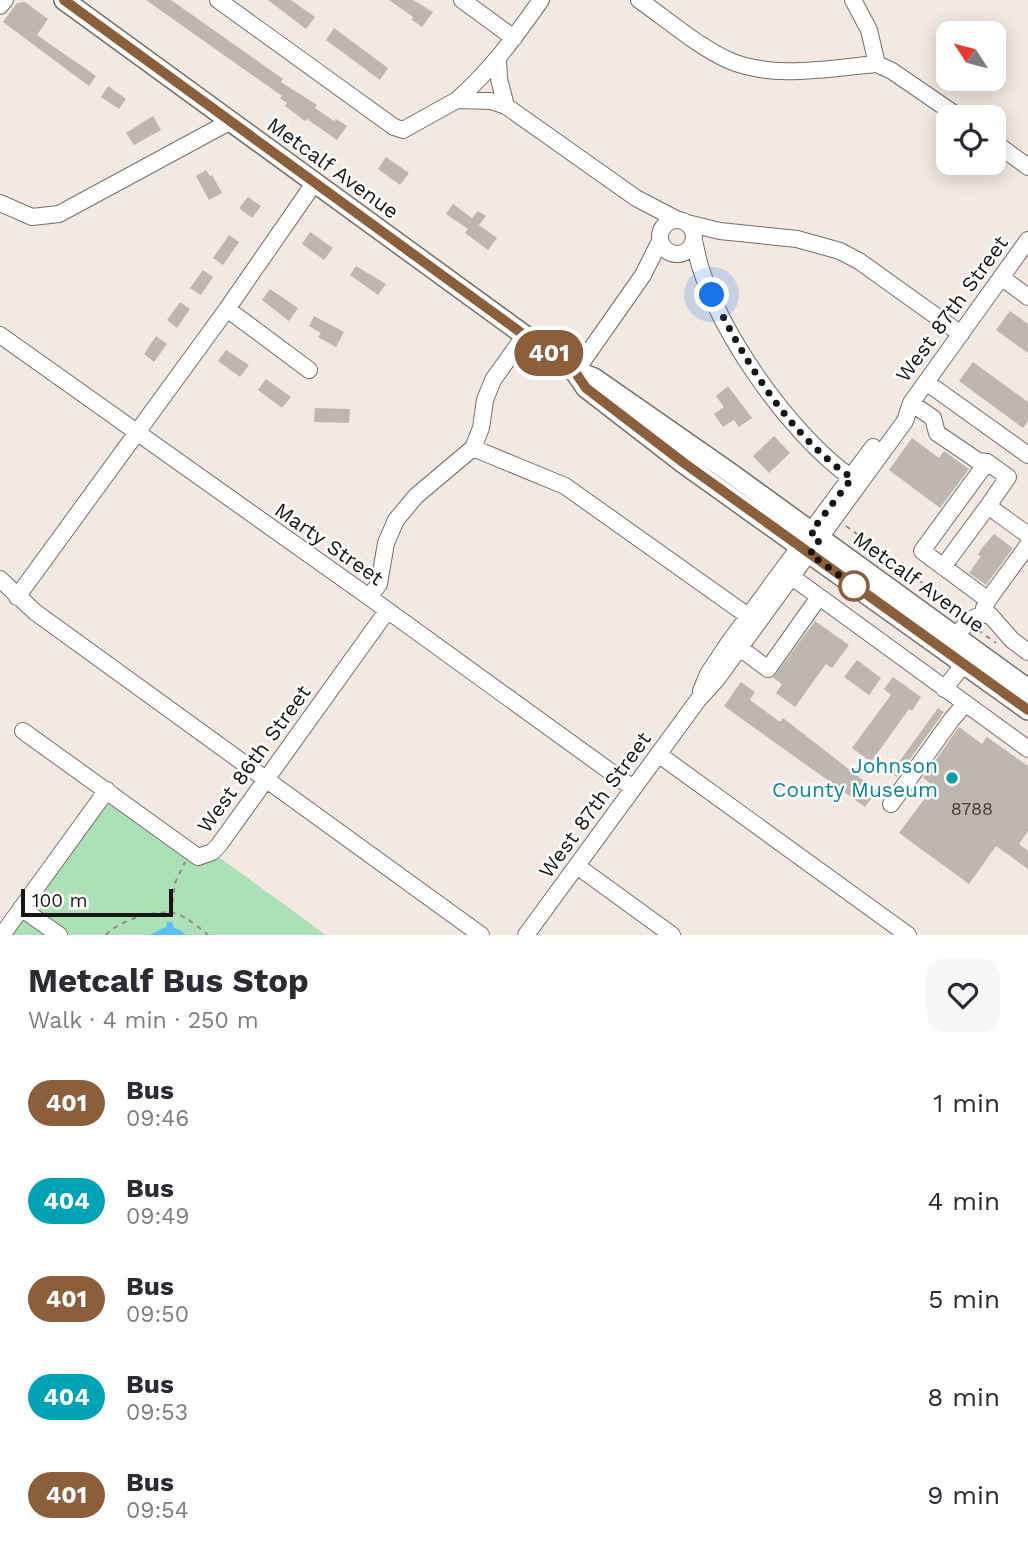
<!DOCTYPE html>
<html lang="en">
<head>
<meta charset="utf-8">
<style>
  body { margin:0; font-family:"Work Sans",sans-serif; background:#f7f7f7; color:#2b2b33; height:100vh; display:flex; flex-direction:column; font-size:26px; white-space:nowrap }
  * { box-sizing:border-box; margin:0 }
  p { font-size:23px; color:#7c7c81 }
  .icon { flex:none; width:38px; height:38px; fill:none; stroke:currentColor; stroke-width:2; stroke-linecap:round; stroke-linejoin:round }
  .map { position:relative; height:935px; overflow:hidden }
  .drawer { display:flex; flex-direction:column; background:#fff; flex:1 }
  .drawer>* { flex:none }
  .badge { padding:0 14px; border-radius:23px; font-size:24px; line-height:46px }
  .needle { width:46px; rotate:306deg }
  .controls { position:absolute; left:936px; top:21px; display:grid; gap:14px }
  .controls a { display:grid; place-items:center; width:70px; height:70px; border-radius:14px; background:#fff; box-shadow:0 4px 18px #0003; font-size:35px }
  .scale { position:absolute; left:21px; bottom:18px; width:152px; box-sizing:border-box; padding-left:7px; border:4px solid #181512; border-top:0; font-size:19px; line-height:24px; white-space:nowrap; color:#181512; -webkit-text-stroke:5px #fff; paint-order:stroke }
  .you { position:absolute; width:35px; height:35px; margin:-18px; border:5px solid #fff; border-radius:50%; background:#1a73e8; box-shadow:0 0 0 10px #1a73e833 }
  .map>.badge { position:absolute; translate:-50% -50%; box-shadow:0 0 0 4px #fff }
  .round { display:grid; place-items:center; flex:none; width:74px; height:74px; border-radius:21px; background:#f7f7f7 }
  .head { display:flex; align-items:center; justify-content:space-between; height:119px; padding:0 28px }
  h1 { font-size:33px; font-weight:700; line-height:52px }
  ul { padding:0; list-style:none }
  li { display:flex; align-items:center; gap:21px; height:98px; padding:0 28px }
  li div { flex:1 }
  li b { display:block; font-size:26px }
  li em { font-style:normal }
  li .badge { min-width:77px; font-weight:700; text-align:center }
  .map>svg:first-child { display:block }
  .green { fill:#ace0b6 }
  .water { fill:#5cbff9 }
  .building { fill:#bfb6af }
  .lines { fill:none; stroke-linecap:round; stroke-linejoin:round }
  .minor-casing { stroke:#756d67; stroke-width:18 }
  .major-casing { stroke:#756d67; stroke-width:22 }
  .path { stroke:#928b86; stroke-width:2; stroke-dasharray:5 5; stroke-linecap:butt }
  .minor { stroke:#fff; stroke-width:16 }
  .major { stroke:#fff; stroke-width:19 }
  .line-casing { stroke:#fff; stroke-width:16 }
  .line { stroke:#8b5e3c; stroke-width:10 }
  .walk { stroke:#181512; stroke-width:7; stroke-dasharray:0 12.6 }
  .stop-dot { fill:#fff; stroke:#8b5e3c; stroke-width:3.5 }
  .culture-dot { fill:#0f9aa8; stroke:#fff; stroke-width:2.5 }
  .labels { text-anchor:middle; stroke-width:5; stroke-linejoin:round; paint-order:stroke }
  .number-label { font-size:18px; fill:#423d39 }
  .street-label { font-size:21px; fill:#181512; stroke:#fff }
  .culture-label { font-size:21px; fill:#0d838f; stroke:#fff; text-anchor:end }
</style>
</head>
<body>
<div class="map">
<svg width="1028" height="935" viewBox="0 0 1028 935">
  <rect width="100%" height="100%" fill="#f3e9e2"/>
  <path class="green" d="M105,804L134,809L198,857L212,852L326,935H10Z"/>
  <path class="water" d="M167,922H172L174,928L180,930L186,935H149L166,927Z"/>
  <path class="building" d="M146,0H171L283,79L281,82L317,105L315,108L334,121L336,119L347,126L337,140L307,119L305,121L285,106L287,103L280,98L282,96Z
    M268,0H291L315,17L306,29Z
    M389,0H413L433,12L422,27L412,20L413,17Z
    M25,2L48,19L37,35L96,76L89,86L3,22L17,3Z
    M334,28L388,68L380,80L326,40Z
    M108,86L126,99L119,109L101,97Z
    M153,116L161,130L134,145L126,133Z
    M386,157L409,173L400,185L378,169Z
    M206,170L210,176L212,175L222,193L209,200L196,176Z
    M248,197L261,206L252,218L239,208Z
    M453,204L472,218L478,211L486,216L479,225L497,238L488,250L465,233L468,229L446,214Z
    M310,232L333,248L324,260L302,244Z
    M229,235L239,242L223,265L213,258Z
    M356,266L386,284L378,295L350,275Z
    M203,270L213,277L201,295L190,288Z
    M270,289L298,308L289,321L262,300Z
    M180,302L190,309L177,328L167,320Z
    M1010,311L1028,324V353L996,330Z
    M314,316L344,332L336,347L318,337L321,333L309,326Z
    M156,336L167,344L154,362L144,354Z
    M226,350L249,365L240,377L218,361Z
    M973,362L1028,402V421L1023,428L959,381Z
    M266,379L291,397L282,408L258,390Z
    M728,386L752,418L739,427L734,420L723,427L714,414L724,407L716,396Z
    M315,408L350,409L349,423L314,422Z
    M774,436L790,453L769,473L753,456Z
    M912,438L939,458L944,451L969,469L940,508L889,470Z
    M994,534L1013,548L986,585L969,573L981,556L978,555L981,549Z
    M815,621L849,645L832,668L826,664L795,707L776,693L782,684L773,678Z
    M857,660L881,678L869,695L844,677Z
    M893,677L921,697L912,711L909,709L871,762L852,748L891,695L884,689Z
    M741,682L755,692L750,700L780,722L783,718L877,791L865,807L724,706Z
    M938,708L944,712L897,777L891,773Z
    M959,727L982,744L987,737L1028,766V831L1019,844L1028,851V869L996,846L969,884L899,833L934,786L923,778Z"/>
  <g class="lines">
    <defs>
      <path id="minor" d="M218,0L394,127L403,130L457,100C491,70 515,37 541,0
        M462,0L514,38
        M639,0C668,20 696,45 728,60C774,80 829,68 877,64L892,71L959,117
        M853,0L869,30L877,64
        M0,6L5,0
        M498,60L499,79L506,106
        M457,100L491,101L506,106L636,198L678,220
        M994,142L1028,167
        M0,203L32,217L59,214L231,121
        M660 237a17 17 0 1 1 34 0a17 17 0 1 1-34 0Z
        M687,223L720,231L797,239L840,251L859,261L961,334
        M695,244C706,317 791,437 852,478
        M1001,277L1028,297
        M227,309L309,370
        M0,335L369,597L633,788
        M575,372L643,275L660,241
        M926,382L1028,455
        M911,403L933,418L937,433L978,461L987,462L1008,477L988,506L1028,535
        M473,448L565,486L748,616
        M987,462L922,551L988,600
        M943,567L988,506
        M792,577L1028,749
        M0,579L35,612L481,935
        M17,597L227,309L315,182
        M369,597L379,584L386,543L396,520L416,496L473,448L481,428L485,400L493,380L525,335
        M984,608L988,600L1028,545
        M956,636C965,625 973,613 990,615L1012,640L1028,652
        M740,648L768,669L819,597
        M944,689L964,664
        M701,691L708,674L730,641L873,447
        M23,731L198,857L212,852L219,845L387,611
        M658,754L908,935
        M891,804L952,719L965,704
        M577,866L672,935
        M21,908L59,935
        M2,935L107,790
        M526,935L698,700L717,679L905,421L911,403L1028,240"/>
      <path id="major" d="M64,0L575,372L586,388L683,463L1028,710
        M586,375L594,378L729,472L1028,689"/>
    </defs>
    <use href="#minor" class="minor-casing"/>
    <use href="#major" class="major-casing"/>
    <path class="path" d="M846,526L916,577L956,614
      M978,630L996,643
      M171,913L175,883L185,862
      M106,935C119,920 160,907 180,915C190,920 200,928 208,935"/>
    <use href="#minor" class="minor"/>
    <use href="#major" class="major"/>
  </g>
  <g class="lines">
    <defs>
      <path id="line" d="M64,0L575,372L586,388L684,463L1028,710"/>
    </defs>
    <use href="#line" class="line-casing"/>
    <use href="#line" class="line"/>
    <path class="walk" d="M712,295C746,363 788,434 852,478L811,532L820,539L810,554L854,586"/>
  </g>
  <circle class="stop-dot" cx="854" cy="586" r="14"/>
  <circle class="culture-dot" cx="952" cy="778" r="7"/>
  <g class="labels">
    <g class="number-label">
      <text x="972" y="815">8788</text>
    </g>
    <g class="street-label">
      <text transform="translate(333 168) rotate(36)" y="7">Metcalf Avenue</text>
      <text transform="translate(952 309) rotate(-54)" y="7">West 87th Street</text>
      <text transform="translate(329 544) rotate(35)" y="7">Marty Street</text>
      <text transform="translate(919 582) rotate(36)" y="7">Metcalf Avenue</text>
      <text transform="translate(254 759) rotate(-54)" y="7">West 86th Street</text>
      <text transform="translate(595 805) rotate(-54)" y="7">West 87th Street</text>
    </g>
    <g class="culture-label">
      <text x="938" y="773">Johnson<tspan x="938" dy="24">County Museum</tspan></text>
    </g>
  </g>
</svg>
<div class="controls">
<a><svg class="needle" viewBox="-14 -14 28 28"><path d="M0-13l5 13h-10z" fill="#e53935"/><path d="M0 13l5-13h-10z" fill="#7c7c81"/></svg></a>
<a><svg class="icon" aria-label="locate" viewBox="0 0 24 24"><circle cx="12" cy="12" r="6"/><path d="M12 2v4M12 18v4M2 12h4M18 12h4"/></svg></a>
</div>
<div class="scale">100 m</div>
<div class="you" style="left:712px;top:295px"></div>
<b class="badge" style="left:549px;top:353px;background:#8b5e3c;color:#fff">401</b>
</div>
<section class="drawer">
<div class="head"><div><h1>Metcalf Bus Stop</h1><p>Walk · 4 min · 250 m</p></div><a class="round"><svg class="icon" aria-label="heart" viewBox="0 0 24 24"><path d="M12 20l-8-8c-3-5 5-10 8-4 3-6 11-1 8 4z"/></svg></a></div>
<ul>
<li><span class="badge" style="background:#8b5e3c;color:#fff">401</span><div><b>Bus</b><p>09:46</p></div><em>1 min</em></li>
<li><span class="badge" style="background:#00a3b4;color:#fff">404</span><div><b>Bus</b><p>09:49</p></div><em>4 min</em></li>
<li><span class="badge" style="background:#8b5e3c;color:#fff">401</span><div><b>Bus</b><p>09:50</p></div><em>5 min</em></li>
<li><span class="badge" style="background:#00a3b4;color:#fff">404</span><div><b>Bus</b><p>09:53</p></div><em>8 min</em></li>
<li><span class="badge" style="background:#8b5e3c;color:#fff">401</span><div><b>Bus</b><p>09:54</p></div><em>9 min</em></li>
</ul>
</section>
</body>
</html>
